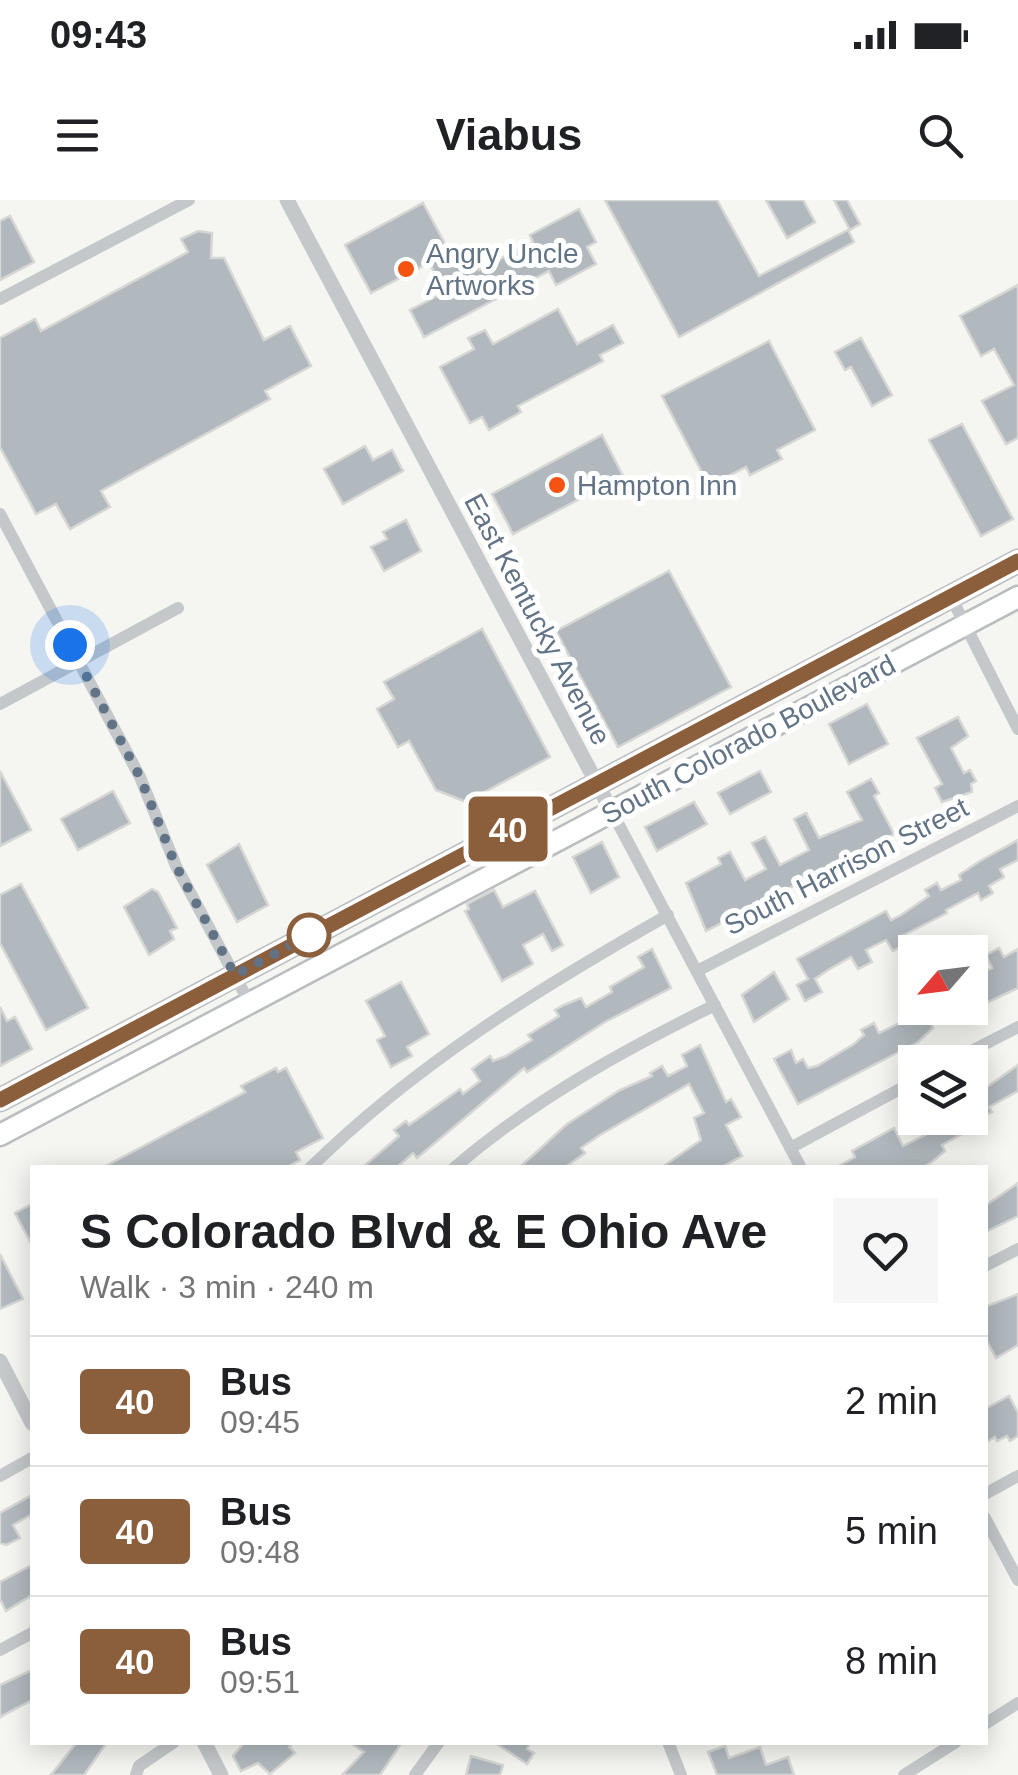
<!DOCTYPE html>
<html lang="en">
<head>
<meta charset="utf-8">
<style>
  body { margin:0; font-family:Arial,sans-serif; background:#f6f6f6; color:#202124; height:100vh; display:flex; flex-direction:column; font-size:38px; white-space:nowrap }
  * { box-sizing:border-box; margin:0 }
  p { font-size:32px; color:#757577 }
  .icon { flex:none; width:55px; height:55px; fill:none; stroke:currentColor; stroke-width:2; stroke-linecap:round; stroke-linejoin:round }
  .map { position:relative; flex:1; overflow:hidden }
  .details { position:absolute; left:30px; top:965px; width:958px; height:580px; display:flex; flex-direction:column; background:#fff; border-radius:0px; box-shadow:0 5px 25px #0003 }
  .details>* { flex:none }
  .badge { padding:0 20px; border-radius:8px; font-size:35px; line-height:65px }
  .needle { width:65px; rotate:242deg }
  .controls { position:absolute; left:898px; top:735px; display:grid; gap:20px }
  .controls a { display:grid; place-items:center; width:90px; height:90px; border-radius:0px; background:#fff; box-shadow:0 5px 25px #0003; font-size:50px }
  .you { position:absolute; width:50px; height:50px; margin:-25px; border:8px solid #fff; border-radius:50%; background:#1a73e8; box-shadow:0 0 0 15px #1a73e833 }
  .map>.badge { position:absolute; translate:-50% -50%; box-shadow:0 0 0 5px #fff }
  .round { display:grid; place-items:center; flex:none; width:105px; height:105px; border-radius:0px; background:#f6f6f6 }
  .head { display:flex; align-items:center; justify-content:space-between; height:170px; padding:0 50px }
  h1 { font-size:48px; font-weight:600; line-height:75px }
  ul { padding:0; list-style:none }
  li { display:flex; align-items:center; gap:30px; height:130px; padding:0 50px; border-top:2px solid #e0e0e0 }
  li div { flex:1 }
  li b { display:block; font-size:38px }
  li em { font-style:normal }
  li .badge { min-width:110px; font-weight:700; text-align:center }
  .status { display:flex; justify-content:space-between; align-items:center; height:70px; padding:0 50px; background:#fff; direction:ltr }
  .status svg { height:28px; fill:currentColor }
  header { display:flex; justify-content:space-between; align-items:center; height:130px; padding:0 50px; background:#fff; font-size:45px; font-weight:600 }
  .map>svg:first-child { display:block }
  .building { fill:#b1b9be; stroke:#d6d6d4; stroke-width:2.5 }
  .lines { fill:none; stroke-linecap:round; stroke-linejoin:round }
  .primary-casing { stroke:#b9bdc0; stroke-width:25 }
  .minor { stroke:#c4c8cb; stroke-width:12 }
  .tertiary { stroke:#c4c8cb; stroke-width:15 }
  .primary { stroke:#fff; stroke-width:20 }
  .line-casing { stroke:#fff; stroke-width:22 }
  .line { stroke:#8b5e3c; stroke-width:15 }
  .walk { stroke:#617385; stroke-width:10; stroke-dasharray:0 18 }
  .poi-dot { fill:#f55311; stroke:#fff; stroke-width:4 }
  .stop-dot { fill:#fff; stroke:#8b5e3c; stroke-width:5 }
  .labels { text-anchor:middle; stroke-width:10; stroke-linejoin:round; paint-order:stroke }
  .poi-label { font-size:28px; fill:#617385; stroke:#fff; text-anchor:start }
  .street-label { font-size:28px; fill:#617385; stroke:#fff }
</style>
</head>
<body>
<div class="status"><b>09:43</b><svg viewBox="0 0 49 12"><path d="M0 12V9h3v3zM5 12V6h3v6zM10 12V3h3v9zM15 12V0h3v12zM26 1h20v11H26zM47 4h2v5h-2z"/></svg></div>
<header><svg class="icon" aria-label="menu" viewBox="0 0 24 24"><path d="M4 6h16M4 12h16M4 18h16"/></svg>Viabus<svg class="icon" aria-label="search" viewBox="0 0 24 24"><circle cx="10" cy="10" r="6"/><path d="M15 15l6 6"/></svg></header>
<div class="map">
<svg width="1018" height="1575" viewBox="0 0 1018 1575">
  <rect width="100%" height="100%" fill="#f5f5f1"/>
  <path class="building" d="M605,0H717L759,76L848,30L854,42L679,137Z
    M766,0H803L815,22L787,38Z
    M834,0H847L860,24L850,30Z
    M423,3L457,66L472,58L479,70L533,42L530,35L579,9L596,42L587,47L596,64L556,85L549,71L424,137L410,110L445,92L429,63L371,93L345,45Z
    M10,16L34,62L0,80V21Z
    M198,31L212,33L211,58H224L264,140L290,126L311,166L265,191L270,199L101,291L110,307L70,329L56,304L36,314L0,247V138L35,119L41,131L188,52L181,39Z
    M1018,85V238L1006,244L982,201L1014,185L994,149L981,156L960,116Z
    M558,109L577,144L613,125L623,143L600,155L603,161L518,206L521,212L489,230L482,217L470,223L440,167L474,149L468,138L485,130L493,144Z
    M861,138L892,195L872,206L851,167L845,170L835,152Z
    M769,141L815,230L777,250L782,259L750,275L746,267L709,286L662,196Z
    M962,224L1013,319L981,336L929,240Z
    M602,235L623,276L513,334L492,294Z
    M365,246L373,260L392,250L403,271L343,304L324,269Z
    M406,320L421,351L384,371L371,347L387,339L383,332Z
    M669,371L731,487L618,547L556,431Z
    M482,429L550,557L466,602L436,590L409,541L398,547L377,509L394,499L384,482Z
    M867,504L888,544L849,564L829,524Z
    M958,517L968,536L951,548L964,573L970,570L976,581L971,584L972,592L942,602L935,588L942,584L917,538Z
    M0,571L31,630L0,646Z
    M760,571L771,592L730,614L718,593Z
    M871,579L879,593L874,596L894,634L706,731L686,683L721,664L718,658L730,652L745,680L766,669L752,643L765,637L780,665L809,650L794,619L806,613L819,638L862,620L847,592Z
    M113,591L130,623L78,650L61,619Z
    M694,602L707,624L657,651L645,627Z
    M1018,640V660L1000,669L1004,677L989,686L993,693L981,700L978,693L946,710L947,713L900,737L904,745L893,751L886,740L866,750L872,762L858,769L851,757L828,770L815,779L822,792L805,801L797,785L808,779L797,759L886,711L891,720L901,715L929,696L925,690L937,683L941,690L961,680L959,675L980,661Z
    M602,642L619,677L591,693L573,657Z
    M239,644L268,705L237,722L207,665Z
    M21,684L88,808L46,830L0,743V695Z
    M152,689L158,692L177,728L170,731L174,739L149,755L124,707Z
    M494,690L503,707L535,691L563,745L552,751L543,734L523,745L533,764L502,781L465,711L469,709L467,704Z
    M999,748L1004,757L1018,749V788L952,819L947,810L929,819L933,828L918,842L798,904L774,859L791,850L796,863L803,859L808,868L817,866L854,844L864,835L861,830L874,823L879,833L903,821L900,804L915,795V808H970V780L992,768L986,755Z
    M652,749L671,788L605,822L527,872L524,868L417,958L413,953L396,968H362L399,936L394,930L406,921L409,925L460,889L463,894L480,881L472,869L490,856L493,861L506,856L532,840L528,835L559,816L555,810L564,805L581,798L586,807L612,792L610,787L644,767L638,757Z
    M774,772L789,799L754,822L742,795Z
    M401,782L429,834L407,847L412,856L391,867L377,840L385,836L366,801Z
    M0,807L7,821L15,817L32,849L0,866Z
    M700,845L726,902L731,899L741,917L726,925L742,956L720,968H661L701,940L694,918L704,913L689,884L600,935L581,948L585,953L564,968H519L567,924L620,890L652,876L650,873L662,866L668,876L687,866L682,855Z
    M1018,865V891L989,907L992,912L975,921L978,925L942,945L945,951L932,962L922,968H835L855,957L852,951L894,928L903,946L941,927L936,918H970V899Z
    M276,868L278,872L286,868L323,938L296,952L300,960L285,968H102L245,892L241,886Z
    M1018,983V1016L985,1032V1006Z
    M32,1004V1045L15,1013Z
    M0,1054L23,1099L0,1109Z
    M1018,1094V1145L996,1158L985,1137V1107Z
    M1009,1196L1018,1213V1236L1010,1241L1007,1236L997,1241L995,1237L985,1243V1209Z
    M32,1295V1314L13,1325L20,1338L6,1345L0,1343V1313Z
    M32,1365V1395L6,1411L0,1399V1382Z
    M32,1470V1500L0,1517V1485Z
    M77,1542H107L84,1575H51Z
    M245,1542H294L289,1547L295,1553L270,1574L258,1563L241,1571L233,1556Z
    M349,1542H402L380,1575H342L364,1552Z
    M494,1542H531L527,1549L534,1553L527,1564Z
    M725,1546L729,1558L760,1547L766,1565L788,1557L794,1575H717L708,1552Z
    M471,1556L503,1565L500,1575H466Z"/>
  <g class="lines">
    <defs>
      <path id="primary" d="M0,900L1018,361
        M0,935L1018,397"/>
    </defs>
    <use href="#primary" class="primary-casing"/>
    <path class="minor" d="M0,99L189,0
      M0,314L140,577L176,666L249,802
      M951,397L1018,529
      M0,504L178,408
      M611,610L801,968
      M697,771L1018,606
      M950,862L1018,827
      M790,948L915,881
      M310,968C417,863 538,789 668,715
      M454,968C533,900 622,851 715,805
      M985,1066L1018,1049
      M0,1276L32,1258
      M985,1294L1018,1276
      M985,1318L1018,1380
      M0,1450L32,1433
      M985,1524L1018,1503
      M668,1542L681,1575
      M136,1575L139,1566L174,1542
      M415,1575L439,1542
      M904,1575L956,1542"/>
    <path class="tertiary" d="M287,0L611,610
      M0,1161L32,1223
      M204,1542L221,1575"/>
    <use href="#primary" class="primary"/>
  </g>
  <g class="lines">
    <defs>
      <path id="line" d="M0,900L1018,361"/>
    </defs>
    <use href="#line" class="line-casing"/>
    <use href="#line" class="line"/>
    <path class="walk" d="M70,445L140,577L176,666L235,775L317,731L309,735"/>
  </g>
  <g class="poi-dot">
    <circle cx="406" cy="69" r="10"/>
    <circle cx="557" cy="285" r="10"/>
  </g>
  <circle class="stop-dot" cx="309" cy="735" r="20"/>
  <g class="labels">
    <g class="poi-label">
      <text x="426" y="63">Angry Uncle<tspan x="426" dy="32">Artworks</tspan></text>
      <text x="577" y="295">Hampton Inn</text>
    </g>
    <g class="street-label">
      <text transform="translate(538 419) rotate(62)" y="10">East Kentucky Avenue</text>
      <text transform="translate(748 539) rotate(-28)" y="10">South Colorado Boulevard</text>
      <text transform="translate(846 666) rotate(-27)" y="10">South Harrison Street</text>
    </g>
  </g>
</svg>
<div class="controls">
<a><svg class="needle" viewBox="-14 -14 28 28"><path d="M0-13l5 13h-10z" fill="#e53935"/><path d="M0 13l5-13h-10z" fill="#757577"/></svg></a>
<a><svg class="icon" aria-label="layers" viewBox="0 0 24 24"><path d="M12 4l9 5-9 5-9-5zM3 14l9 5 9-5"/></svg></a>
</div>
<div class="you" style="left:70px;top:445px"></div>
<b class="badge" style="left:508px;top:629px;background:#8b5e3c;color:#fff">40</b>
<section class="details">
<div class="head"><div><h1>S Colorado Blvd &amp; E Ohio Ave</h1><p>Walk · 3 min · 240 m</p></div><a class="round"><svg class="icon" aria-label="heart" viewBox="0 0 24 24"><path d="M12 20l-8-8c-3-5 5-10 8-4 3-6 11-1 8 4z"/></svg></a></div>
<ul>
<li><span class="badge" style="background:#8b5e3c;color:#fff">40</span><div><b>Bus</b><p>09:45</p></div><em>2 min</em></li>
<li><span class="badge" style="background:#8b5e3c;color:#fff">40</span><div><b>Bus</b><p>09:48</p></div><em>5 min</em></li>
<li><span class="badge" style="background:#8b5e3c;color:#fff">40</span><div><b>Bus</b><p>09:51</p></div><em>8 min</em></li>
</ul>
</section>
</div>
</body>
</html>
